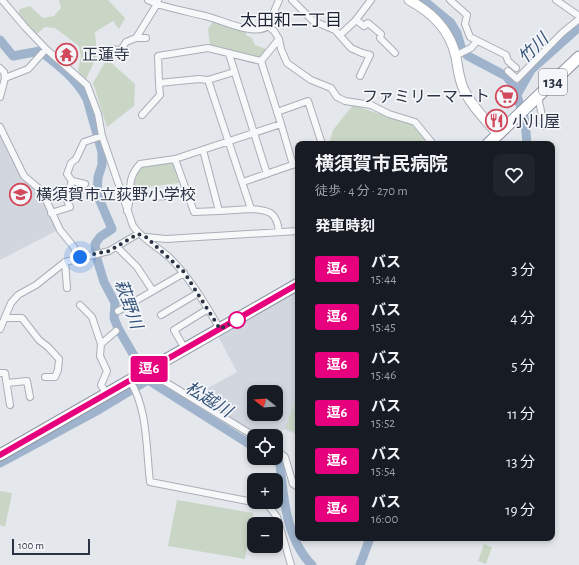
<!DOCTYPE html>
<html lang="ja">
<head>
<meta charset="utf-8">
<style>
  body { margin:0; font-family:"Alegreya Sans","Noto Sans JP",sans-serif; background:#20242c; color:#f1f3f6; height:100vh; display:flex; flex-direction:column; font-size:15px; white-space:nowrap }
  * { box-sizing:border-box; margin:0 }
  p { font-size:13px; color:#9ea1a6 }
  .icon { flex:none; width:22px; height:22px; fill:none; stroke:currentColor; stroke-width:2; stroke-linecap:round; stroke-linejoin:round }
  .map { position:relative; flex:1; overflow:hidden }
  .panel { position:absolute; left:295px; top:141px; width:260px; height:400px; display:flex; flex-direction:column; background:#171b24; border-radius:8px; box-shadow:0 2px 6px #0003 }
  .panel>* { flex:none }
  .badge { padding:0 8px; border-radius:3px; font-size:14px; line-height:26px }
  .needle { width:26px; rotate:287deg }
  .buttons { position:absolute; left:247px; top:385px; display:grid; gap:8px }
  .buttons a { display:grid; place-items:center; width:36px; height:36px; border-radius:8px; background:#171b24; box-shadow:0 2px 6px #0003; font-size:20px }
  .scale { position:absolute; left:12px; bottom:10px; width:78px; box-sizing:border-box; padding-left:4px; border:2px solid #2b3445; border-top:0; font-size:11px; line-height:14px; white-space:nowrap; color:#2b3445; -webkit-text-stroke:3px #f4f6f9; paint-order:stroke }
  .you { position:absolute; width:20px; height:20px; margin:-10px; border:3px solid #fff; border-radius:50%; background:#1a73e8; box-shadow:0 0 0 6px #1a73e833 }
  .map>.badge { position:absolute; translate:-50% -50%; box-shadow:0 0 0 2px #fff }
  h2 { padding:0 20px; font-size:15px; line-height:36px }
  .round { display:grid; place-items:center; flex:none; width:42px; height:42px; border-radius:8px; background:#20242c }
  .summary { display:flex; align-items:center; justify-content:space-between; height:68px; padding:0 20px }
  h1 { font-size:19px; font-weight:700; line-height:30px }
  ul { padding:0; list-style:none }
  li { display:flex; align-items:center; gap:12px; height:48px; padding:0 20px }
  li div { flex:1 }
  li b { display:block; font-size:15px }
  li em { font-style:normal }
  li .badge { min-width:44px; font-weight:700; text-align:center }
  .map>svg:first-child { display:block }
  .built { fill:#d2d6de; fill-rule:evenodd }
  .green { fill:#c9d6c5 }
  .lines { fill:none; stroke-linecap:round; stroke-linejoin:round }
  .river { stroke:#9fb4cc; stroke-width:9 }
  .street-casing { stroke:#a9aeb7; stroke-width:8 }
  .secondary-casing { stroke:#a9aeb7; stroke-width:11 }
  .highway-casing { stroke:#8b94a3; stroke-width:13 }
  .street { stroke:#f7f8fa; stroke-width:6 }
  .secondary { stroke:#fff; stroke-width:9 }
  .highway { stroke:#fff; stroke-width:11 }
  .line-casing { stroke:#fff; stroke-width:9 }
  .line { stroke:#e6007e; stroke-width:6 }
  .walk { stroke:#2b3445; stroke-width:4; stroke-dasharray:0 7.2 }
  .stop-dot { fill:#fff; stroke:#e6007e; stroke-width:2 }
  .labels { text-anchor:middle; stroke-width:3.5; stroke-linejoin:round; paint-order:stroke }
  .shield { fill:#f4f6f9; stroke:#676e7b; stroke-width:1 }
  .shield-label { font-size:15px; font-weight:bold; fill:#2b3445 }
  .poi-label { font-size:16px; fill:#2b3445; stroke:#f4f6f9; text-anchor:start }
  .neighbourhood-label { font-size:17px; fill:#1d2536; stroke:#f4f6f9 }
  .water-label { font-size:17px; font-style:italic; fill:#34527a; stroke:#f4f6f9 }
</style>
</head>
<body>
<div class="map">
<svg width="579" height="565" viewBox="0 0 579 565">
  <rect width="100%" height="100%" fill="#e4e7ec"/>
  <path class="built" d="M0,129L25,177L46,199L56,231L0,260Z
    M298,290V435L283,429L276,446V436H259L194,396L237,372L218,336ZM254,392H276V414H254Z"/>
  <path class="green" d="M59,0H108L125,18L119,29L113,21L95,32L97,56L86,79L78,71L81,56L79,46L55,28L45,27L37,34L18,15L20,9L30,6L43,18L54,16L61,8Z
    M214,20L226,27L246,32V35L252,38L255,45L266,49L261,56L257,58L210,47L208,29Z
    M61,45L72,53L66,59L55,51Z
    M107,59L135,84L134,106L107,127L93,83Z
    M353,105L412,125L425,140L414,144H329L333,130Z
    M173,163L179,183L141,188L132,187L133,178L141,166Z
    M298,394V433L285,428Z
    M0,491L12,493L5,527L0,525Z
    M177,500L253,513L245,559L168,546Z
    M484,544L492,547L486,564L478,561Z"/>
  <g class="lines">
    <path class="river" d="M423,0L451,23L457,33L462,50L468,56L506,76L514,86L525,121L527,144
      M0,40L13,56L40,51C58,65 76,78 87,99L102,152V165L98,177L97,194L112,229L100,237L95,244L97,259L104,282L115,303L114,318L118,328L148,380
      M518,93L531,70L579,27
      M272,458L280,464C283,497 287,541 312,565
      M0,463L100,409L148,380L254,447
      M360,565L370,538"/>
    <defs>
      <path id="street" d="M2,0L25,27L46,49
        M158,0L157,4C173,9 189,12 205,16C220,19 254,37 268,26
        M292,0L313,21L335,30L351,48L362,53L370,55L360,76
        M450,0L467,15L465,24L470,37L506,55L508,61L516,68
        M556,0L579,16
        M356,20L364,26L368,23L381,34L380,38L395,53
        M340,35L355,21L371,0
        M136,38H146
        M279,39L281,49L287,63L311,80L331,88L337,97L345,101L371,105L389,114L415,122L433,144
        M102,54L109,49L121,50L126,42L136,38L157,4L148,0
        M229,54L267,174
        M455,56L471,48L477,41
        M261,61L208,48L158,56L159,83L199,79L208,80L251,209C269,210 277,212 279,232
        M261,61L279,39L274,31L268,26L279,0
        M0,68L4,72L5,78
        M508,71L517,79L562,33L579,19
        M208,80L234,72
        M538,96L544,126
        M0,97L5,78L28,69L46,49L87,85L98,114L102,136L133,226C142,239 158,247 170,258C191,279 205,304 220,329
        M277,112L308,101L322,144
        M142,115L160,95L159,83
        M281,124L293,165
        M0,127L24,176L42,191L60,230L73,246L79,257
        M203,150L219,211L251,209
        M175,159L194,212L219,211
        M72,181L85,184
        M243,182L298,163
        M154,197L188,194
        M127,211C134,192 124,182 140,164L175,159L281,124L261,61
        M51,213L70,207L66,198L72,181L67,174L71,163L76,159L84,142L102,136
        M146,237L166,239L298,231
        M117,247L137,267L153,291
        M65,262L67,288
        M80,305L92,317L101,344L100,356L107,371L101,385L107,394
        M118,311L184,273
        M161,315L198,293
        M6,318H22L39,340L48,347L59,359L58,370L55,377H45
        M0,329L11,303L18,295L36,285L65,262L109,251L138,234
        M101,344L116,331
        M185,349L174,330L208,309
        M149,369L154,375L254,436
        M0,373H5L10,405
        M130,381C148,409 146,449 150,482L268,505L277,517L291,565
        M7,383L27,381L30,397
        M276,450L285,457L293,484L298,487"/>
      <path id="secondary" d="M409,0C433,13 450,30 456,57C458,68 459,80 464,90C472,107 486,120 498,134"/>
      <path id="highway" d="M488,144L579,57
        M0,455L298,284"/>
    </defs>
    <use href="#street" class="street-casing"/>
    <use href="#secondary" class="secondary-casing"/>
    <use href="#highway" class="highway-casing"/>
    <use href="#street" class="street"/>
    <use href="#secondary" class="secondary"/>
    <use href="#highway" class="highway"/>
  </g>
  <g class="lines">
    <defs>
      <path id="line" d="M0,455L298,284"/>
    </defs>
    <use href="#line" class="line-casing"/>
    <use href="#line" class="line"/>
    <path class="walk" d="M80,257L109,251L138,234L146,237L184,272L220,329L237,320"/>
  </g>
  <defs>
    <symbol id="temple-ring" viewBox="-11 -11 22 22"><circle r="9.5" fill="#f4f6f9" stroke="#d1495b" stroke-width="1.5"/><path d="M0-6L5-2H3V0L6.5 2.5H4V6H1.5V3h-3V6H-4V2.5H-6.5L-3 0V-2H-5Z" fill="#d1495b"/></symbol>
    <symbol id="supermarket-ring" viewBox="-11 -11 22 22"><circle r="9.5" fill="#f4f6f9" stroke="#d1495b" stroke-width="1.5"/><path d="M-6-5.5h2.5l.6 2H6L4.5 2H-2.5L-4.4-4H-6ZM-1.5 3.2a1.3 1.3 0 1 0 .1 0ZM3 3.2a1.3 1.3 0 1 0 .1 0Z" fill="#d1495b"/></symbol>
    <symbol id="restaurant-ring" viewBox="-11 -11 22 22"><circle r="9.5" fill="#f4f6f9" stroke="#d1495b" stroke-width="1.5"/><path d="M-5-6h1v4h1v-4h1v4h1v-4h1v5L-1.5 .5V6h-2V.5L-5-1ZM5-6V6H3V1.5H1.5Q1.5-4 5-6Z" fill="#d1495b"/></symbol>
    <symbol id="school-ring" viewBox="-11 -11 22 22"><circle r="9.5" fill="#f4f6f9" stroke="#d1495b" stroke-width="1.5"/><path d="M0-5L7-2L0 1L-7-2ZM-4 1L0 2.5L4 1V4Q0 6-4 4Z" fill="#d1495b"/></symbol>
  </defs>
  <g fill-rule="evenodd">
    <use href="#temple-ring" x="54" y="42" width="25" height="25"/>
    <use href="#supermarket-ring" x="494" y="84" width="25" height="25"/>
    <use href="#restaurant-ring" x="484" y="108" width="25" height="25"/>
    <use href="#school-ring" x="8" y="182" width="25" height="25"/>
  </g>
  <circle class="stop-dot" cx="237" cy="320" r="8"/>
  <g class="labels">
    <rect class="shield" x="539" y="69" width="28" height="26" rx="3"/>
    <g class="shield-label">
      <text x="553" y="87">134</text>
    </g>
    <g class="poi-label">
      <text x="82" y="60">正蓮寺</text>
      <text x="490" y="102" text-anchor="end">ファミリーマート</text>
      <text x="512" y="127">小川屋</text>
      <text x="36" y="200">横須賀市立荻野小学校</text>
    </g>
    <g class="neighbourhood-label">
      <text x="291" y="26">太田和二丁目</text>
    </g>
    <g class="water-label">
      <text transform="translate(533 48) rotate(-45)" y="6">竹川</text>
      <text transform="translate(129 304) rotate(70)" y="6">萩野川</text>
      <text transform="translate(209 399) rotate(32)" y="6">松越川</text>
    </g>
  </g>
</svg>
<div class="buttons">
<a><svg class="needle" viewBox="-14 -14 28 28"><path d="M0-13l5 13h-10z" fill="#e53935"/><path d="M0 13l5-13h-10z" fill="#9ea1a6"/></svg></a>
<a><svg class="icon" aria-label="locate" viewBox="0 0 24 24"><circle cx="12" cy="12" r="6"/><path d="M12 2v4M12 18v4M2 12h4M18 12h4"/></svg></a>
<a>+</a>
<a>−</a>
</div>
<div class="scale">100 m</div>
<div class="you" style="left:80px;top:257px"></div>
<b class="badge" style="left:149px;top:369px;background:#e6007e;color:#fff">逗6</b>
<section class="panel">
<div class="summary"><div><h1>横須賀市民病院</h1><p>徒歩 · 4 分 · 270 m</p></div><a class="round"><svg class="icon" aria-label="heart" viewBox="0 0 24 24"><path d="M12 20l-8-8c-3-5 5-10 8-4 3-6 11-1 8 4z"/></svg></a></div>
<h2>発車時刻</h2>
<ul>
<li><span class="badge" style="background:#e6007e;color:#fff">逗6</span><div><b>バス</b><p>15:44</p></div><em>3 分</em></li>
<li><span class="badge" style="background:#e6007e;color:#fff">逗6</span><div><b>バス</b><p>15:45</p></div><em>4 分</em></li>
<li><span class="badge" style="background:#e6007e;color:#fff">逗6</span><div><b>バス</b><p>15:46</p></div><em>5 分</em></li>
<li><span class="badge" style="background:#e6007e;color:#fff">逗6</span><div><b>バス</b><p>15:52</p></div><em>11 分</em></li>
<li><span class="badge" style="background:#e6007e;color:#fff">逗6</span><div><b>バス</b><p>15:54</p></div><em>13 分</em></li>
<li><span class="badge" style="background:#e6007e;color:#fff">逗6</span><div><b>バス</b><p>16:00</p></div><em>19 分</em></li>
</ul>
</section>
</div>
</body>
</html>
